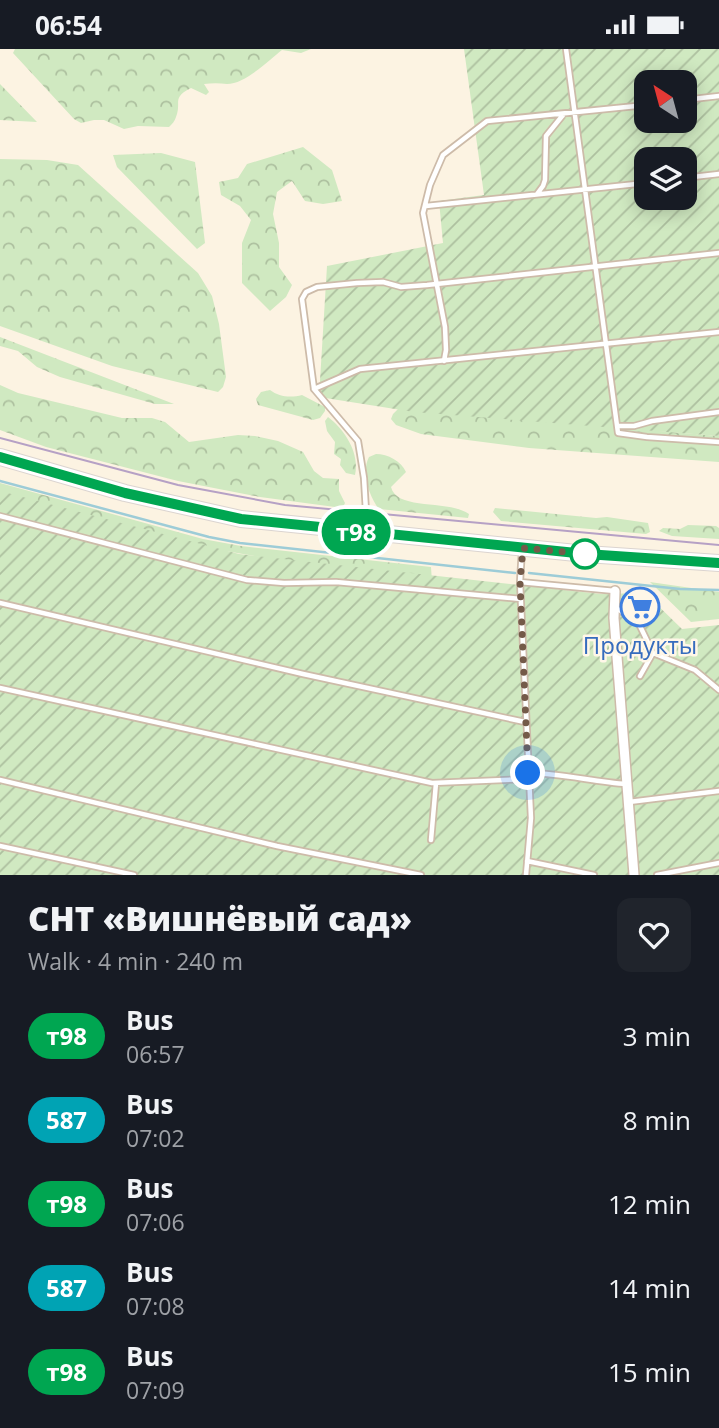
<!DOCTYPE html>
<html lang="en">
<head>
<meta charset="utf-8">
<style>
  body { margin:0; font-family:"Open Sans",sans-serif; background:#20242c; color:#f1f3f6; height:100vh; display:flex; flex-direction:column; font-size:26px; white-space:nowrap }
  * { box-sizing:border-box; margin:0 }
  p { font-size:23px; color:#9ea1a6 }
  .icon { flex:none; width:38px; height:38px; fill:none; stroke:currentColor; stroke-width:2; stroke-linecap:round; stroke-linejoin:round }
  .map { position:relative; height:826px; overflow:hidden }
  .side { display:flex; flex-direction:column; background:#171b24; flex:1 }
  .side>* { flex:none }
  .badge { padding:0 14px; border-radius:23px; font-size:24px; line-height:46px }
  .needle { width:46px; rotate:324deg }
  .buttons { position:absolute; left:634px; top:21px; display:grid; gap:14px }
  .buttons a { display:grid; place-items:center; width:63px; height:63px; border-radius:14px; background:#171b24; box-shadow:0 4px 18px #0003; font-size:35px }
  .you { position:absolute; width:35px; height:35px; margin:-18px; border:5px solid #fff; border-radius:50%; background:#1a73e8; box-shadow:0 0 0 10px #1a73e833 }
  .map>.badge { position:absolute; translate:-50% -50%; box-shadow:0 0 0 4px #fff }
  .round { display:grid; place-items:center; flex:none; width:74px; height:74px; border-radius:14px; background:#20242c }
  .head { display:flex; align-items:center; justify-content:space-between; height:119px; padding:0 28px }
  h1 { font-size:33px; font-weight:800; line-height:52px }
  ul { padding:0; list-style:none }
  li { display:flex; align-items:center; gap:21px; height:84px; padding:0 28px }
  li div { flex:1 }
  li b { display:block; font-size:26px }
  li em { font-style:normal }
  li .badge { min-width:77px; font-weight:700; text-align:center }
  .status { display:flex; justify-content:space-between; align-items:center; height:49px; padding:0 35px; background:#171b24; direction:ltr }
  .status svg { height:19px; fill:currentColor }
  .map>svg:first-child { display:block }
  .forest { fill:url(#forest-crowns) }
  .garden { fill:url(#garden-furrows); fill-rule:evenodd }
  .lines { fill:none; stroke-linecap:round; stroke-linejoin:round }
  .stream { stroke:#9dccd7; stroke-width:2.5 }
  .service-casing { stroke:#cdbba9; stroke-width:8 }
  .minor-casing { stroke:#cdbba9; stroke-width:12 }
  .primary-casing { stroke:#dbd4d0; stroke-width:18 }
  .service { stroke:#fff; stroke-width:4.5 }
  .minor { stroke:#fff; stroke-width:9 }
  .primary { stroke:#fbdb9b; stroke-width:14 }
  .tram { stroke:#b6a1c5; stroke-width:2 }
  .line-casing { stroke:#fff; stroke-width:16 }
  .line { stroke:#00a651; stroke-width:10 }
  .walk { stroke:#745a49; stroke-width:7; stroke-dasharray:0 12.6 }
  .stop-dot { fill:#fff; stroke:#00a651; stroke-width:3.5 }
  .labels { text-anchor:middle; stroke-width:5; stroke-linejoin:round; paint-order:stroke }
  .shop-label { font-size:24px; fill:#366cbe; stroke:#fff7e8 }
</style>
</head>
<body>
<div class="status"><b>06:54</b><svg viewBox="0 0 49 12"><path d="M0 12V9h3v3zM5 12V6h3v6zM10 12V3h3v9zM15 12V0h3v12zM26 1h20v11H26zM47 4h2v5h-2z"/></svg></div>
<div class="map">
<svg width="719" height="826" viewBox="0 0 719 826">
  <defs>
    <pattern id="forest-crowns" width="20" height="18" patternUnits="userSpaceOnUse" patternTransform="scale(1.75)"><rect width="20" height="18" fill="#d0e9c1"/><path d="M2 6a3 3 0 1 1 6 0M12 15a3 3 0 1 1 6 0" fill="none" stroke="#adc09f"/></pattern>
    <pattern id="garden-furrows" width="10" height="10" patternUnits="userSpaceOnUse" patternTransform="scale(1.75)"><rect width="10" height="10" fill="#d0e9c1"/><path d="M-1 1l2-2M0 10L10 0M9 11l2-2" fill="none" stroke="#adc09f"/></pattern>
  </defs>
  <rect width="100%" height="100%" fill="#fcf3e2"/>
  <path class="forest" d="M15,0H311L301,4L282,1C268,12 245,35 227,35C219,34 212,34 204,35L209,43L206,46L191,39C171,49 182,53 176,68C175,72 172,75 169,78L138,77L124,80L104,71H94L81,74L74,70L13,4Z
    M0,35L37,73L0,71Z
    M303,98L332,121L342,152L323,155L305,152L292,132L277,143L273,165L279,194V218L292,236L286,248L270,262L242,234V194L251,171L240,157L221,146L219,133L238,129L247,115Z
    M161,104L195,113L205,194L197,200L117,118L113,106Z
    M0,110L47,111L78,116L198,224L212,247L219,275L226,328L223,338L218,343L112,317L0,277Z
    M0,288L174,355H155L60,328L37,318L18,302L0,297Z
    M0,336L18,344L122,369H152L165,373L189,393L238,386L255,387L278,392L303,403L314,422L323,429L339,430V442L345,454L343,458H335L260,448L178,432L46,398L0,381Z
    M270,341C279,348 291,349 302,346L325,358V362L320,369L313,371L258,356L256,350L261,343Z
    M398,360L719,387V413L529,399L421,385L396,376L391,370L393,365Z
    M328,368C345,381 360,404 355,426L346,424L340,416L341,410L334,405L335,393L327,382L325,372Z
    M376,405C388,405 401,412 406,423L391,438C397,462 447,450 469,465L468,469L379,460C369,448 361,422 369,408Z
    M0,434L203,490L241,497L431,518L432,533L427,537L0,463Z
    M495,459L596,469L607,468L648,474L650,483L646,485L501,472L493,463Z
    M688,476L716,477L719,479V490L672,487L659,482L663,479L680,480Z
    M650,533L719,543V570L691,573Z"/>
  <path class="garden" d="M464,0H719V387L414,363L319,348L327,217L443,194L439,152L484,146ZM646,33H684V72H646ZM646,110H684V149H646Z
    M0,442L239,505L601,545L645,544L682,580L719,576V826H0Z"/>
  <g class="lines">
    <path class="stream" d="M0,432L209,488L240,494L515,524
      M529,524L680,540L719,541"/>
    <defs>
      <path id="service" d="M566,0L618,384L647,388L719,393
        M684,51L719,47
        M684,129L719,125
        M537,145L543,137L545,131L546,87L563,66
        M426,157L646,134
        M444,312L446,301L445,278L423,164L430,136L443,106L487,72L646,56
        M314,340L302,250L306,243L317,238L357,234L383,233L401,238L427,236L719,204
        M617,377H634L652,372L719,363
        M0,467L247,531L284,534L336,533L521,550
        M367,479L364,429L358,392L314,340L360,320L719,283
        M522,500L520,533L531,769L526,826
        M520,533L615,542
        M0,554L303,625L525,673
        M615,558L639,575L653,604L695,621L719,641
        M640,627L653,604
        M0,639L432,734L528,730
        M528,724C561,724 594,733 627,735
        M0,731L277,797L421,826
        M629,753L719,742
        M431,791L436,734
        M0,797L134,826
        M527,812L594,826
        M657,826L719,814"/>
      <path id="minor" d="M615,542L614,569L634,826"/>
      <path id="primary" d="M0,408L125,444L241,470L586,505L719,514"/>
    </defs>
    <use href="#service" class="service-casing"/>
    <use href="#minor" class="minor-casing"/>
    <use href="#primary" class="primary-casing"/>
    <use href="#service" class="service"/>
    <use href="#minor" class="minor"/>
    <use href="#primary" class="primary"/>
    <path class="tram" d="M0,389L178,436L285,456L719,496"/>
  </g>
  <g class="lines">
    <defs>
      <path id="line" d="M0,408L125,444L241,470L586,505L719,514"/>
    </defs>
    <use href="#line" class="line-casing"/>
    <use href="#line" class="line"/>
    <path class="walk" d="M528,724L520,533L523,499L585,505"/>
  </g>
  <defs>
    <symbol id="supermarket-ring" viewBox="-11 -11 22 22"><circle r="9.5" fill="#fff7e8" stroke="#3f7fe0" stroke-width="1.5"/><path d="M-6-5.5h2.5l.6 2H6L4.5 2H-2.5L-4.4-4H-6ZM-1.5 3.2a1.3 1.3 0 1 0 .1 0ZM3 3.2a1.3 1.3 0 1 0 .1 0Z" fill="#3f7fe0"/></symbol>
  </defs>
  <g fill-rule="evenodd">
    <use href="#supermarket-ring" x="618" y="536" width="44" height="44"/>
  </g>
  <circle class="stop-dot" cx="585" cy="505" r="14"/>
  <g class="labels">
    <g class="shop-label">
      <text x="640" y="605">Продукты</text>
    </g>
  </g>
</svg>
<div class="buttons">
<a><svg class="needle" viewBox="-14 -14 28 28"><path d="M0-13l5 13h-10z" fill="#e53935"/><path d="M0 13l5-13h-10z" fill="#9ea1a6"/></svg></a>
<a><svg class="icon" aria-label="layers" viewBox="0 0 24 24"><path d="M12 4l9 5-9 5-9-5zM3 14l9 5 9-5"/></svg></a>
</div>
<div class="you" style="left:528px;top:724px"></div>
<b class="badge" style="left:356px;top:483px;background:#00a651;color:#fff">т98</b>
</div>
<section class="side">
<div class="head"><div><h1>СНТ «Вишнёвый сад»</h1><p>Walk · 4 min · 240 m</p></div><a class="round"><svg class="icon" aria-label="heart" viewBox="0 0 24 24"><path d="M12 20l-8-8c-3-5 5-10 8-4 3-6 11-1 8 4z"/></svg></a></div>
<ul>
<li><span class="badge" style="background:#00a651;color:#fff">т98</span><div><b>Bus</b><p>06:57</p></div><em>3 min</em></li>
<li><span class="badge" style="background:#00a3b4;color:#fff">587</span><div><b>Bus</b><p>07:02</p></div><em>8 min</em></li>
<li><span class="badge" style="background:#00a651;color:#fff">т98</span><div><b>Bus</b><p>07:06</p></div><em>12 min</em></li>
<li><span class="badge" style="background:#00a3b4;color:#fff">587</span><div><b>Bus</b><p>07:08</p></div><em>14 min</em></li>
<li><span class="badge" style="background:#00a651;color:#fff">т98</span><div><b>Bus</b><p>07:09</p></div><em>15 min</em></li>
</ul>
</section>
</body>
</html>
